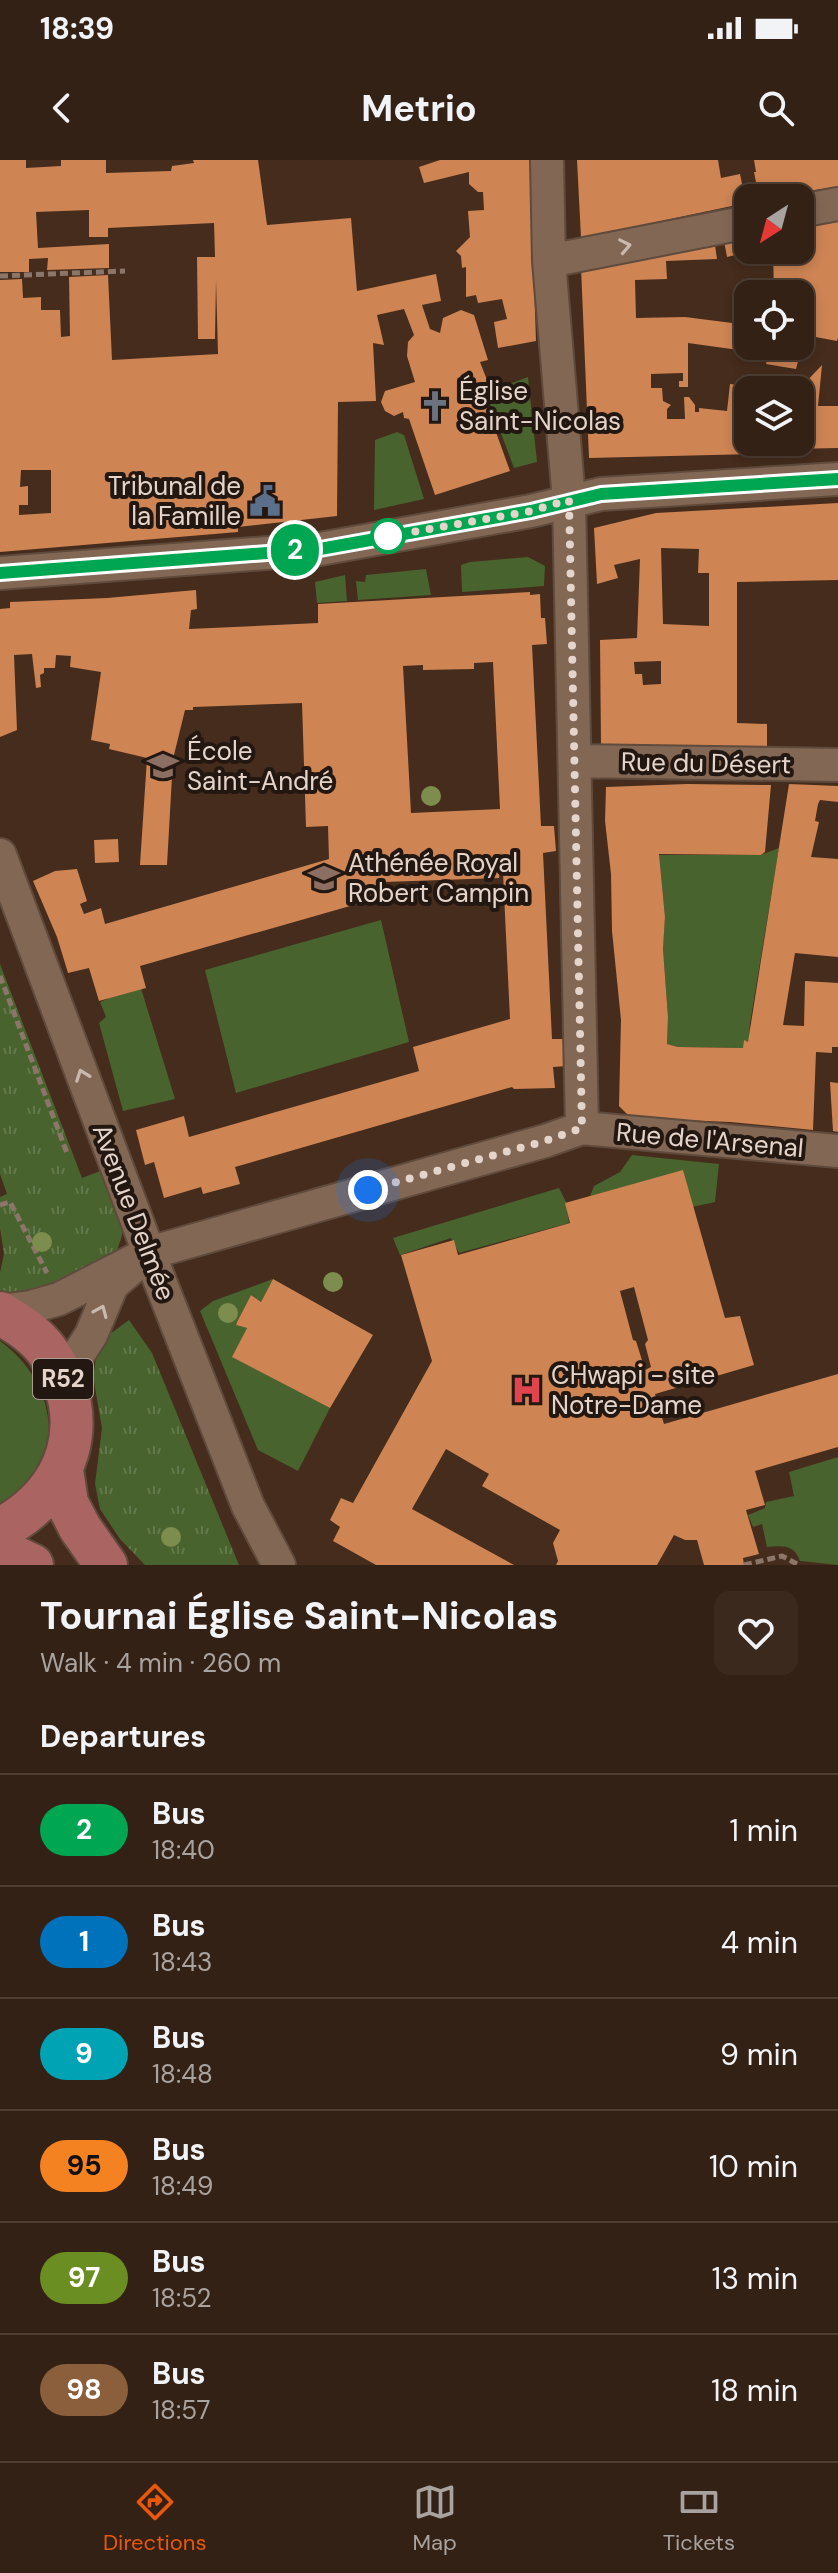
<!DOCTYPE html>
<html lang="en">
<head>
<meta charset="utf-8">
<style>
  body { margin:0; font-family:"DM Sans",sans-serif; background:#3c291e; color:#f1f3f6; height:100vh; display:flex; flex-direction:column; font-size:30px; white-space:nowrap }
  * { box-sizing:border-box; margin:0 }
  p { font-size:26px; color:#a9a3a0 }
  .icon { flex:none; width:44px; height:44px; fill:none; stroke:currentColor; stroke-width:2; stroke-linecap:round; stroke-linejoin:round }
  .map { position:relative; height:1405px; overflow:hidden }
  .side { display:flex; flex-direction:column; background:#342115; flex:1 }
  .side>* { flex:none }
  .badge { padding:0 16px; border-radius:26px; font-size:28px; line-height:52px }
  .needle { width:52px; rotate:216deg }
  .tools { position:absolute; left:734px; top:24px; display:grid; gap:16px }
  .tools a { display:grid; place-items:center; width:80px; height:80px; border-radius:16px; background:#342115; box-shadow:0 4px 12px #0003,0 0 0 2px #4e3e34; font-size:40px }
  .you { position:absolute; width:40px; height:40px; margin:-20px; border:6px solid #fff; border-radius:50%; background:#1a73e8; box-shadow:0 0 0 12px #1a73e833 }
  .map>.badge { position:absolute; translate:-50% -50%; box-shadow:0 0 0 4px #fff }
  h2 { padding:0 40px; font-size:30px; line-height:72px }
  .round { display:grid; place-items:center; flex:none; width:84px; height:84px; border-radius:16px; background:#3c291e }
  .head { display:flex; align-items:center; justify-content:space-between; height:136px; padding:0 40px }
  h1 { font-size:38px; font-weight:700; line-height:60px }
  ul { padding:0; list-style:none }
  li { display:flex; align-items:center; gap:24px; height:112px; padding:0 40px; border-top:2px solid #4e3e34 }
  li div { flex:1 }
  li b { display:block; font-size:30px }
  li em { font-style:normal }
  li .badge { min-width:88px; font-weight:700; text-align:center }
  .status { display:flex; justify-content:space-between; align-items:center; height:56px; padding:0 40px; background:#342115; direction:ltr }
  .status svg { height:22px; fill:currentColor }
  header { display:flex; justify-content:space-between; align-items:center; height:104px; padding:0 40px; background:#342115; font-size:36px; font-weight:700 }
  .menu { display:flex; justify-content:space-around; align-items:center; height:112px; border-top:2px solid #4e3e34; background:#342115; font-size:22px; color:#a9a3a0 }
  .menu a { display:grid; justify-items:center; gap:4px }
  .menu .on { color:#ea580c }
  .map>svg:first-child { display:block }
  .green { fill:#49632e }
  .park { fill:url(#park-tufts) }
  .building { fill:#ce8453; fill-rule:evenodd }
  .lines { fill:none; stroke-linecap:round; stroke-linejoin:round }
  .minor-casing { stroke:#5f4a3c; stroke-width:36 }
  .major-casing { stroke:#5f4a3c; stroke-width:46 }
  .path { stroke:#8c7669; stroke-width:5; stroke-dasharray:8 4; stroke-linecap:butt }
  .minor { stroke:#836755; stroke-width:32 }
  .major { stroke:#aa6461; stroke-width:42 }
  .tree { fill:#7d8d4e }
  .oneway { stroke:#ccb9ad }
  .line-casing { stroke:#fff; stroke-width:18 }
  .line { stroke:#00a651; stroke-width:12 }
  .walk { stroke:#e5d4ca; stroke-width:8; stroke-dasharray:0 14.4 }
  .stop-dot { fill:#fff; stroke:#00a651; stroke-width:4 }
  .labels { text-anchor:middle; stroke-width:8; stroke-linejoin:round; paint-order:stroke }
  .shield { fill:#231811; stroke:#ab9c92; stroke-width:2 }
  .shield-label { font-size:24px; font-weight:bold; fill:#e5d4ca }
  .poi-label { font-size:26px; fill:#e5d4ca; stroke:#231811; text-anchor:start }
  .street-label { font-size:26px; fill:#e5d4ca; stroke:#231811 }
</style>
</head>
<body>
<div class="status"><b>18:39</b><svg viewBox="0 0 49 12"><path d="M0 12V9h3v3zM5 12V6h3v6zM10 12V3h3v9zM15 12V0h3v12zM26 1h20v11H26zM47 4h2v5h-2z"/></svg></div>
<header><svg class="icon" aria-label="back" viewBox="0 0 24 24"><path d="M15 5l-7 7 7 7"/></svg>Metrio<svg class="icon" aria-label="search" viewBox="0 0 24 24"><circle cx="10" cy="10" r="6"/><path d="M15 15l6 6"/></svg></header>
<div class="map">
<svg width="838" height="1405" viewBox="0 0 838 1405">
  <defs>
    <pattern id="park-tufts" width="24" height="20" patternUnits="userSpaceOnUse" patternTransform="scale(2)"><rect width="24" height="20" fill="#49632e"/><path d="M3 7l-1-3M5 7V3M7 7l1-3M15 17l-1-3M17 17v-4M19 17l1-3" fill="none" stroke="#63784b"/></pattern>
  </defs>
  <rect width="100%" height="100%" fill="#452c1c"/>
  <path class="green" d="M528,217L537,302L514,308L486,233Z
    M397,272L404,275L424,339L374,350L375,280Z
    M528,397L545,406L544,426L462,432L461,405L470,402Z
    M426,409L431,435L358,440L356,421L365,422L366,415Z
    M345,415L347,441L317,443L315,422Z
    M779,688L750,863L749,881L743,888L678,887L667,884L668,857L663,789L665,757L659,695H761Z
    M381,760L409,882L236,933L205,810Z
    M140,825L175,939L123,951L99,863L106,857L100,842Z
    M632,995L719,1004L715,1042L692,1047L683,1011L590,1036L594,1026L620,1012Z
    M559,1028L566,1042L569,1063L459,1093L451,1078L400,1095L393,1078Z
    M273,1119L261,1142L251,1135L237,1162L236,1165L247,1168L233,1197L330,1248L298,1311L258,1290L200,1151L213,1141Z
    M0,1181C41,1210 65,1266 36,1314C28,1327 11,1339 0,1350Z
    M838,1297V1405L800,1401C794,1384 782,1386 767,1387L762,1364L753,1367L748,1355L765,1348L766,1342L794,1336L789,1312Z"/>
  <path class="park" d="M0,804L82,1018L103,1010L124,1069L117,1091L66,1130L0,1135V1113L4,1094L0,1068V1037L7,1034L0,1014Z
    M129,1160L152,1193L239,1405H145L120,1379L100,1349L95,1324L102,1268L93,1216L99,1182Z"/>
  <path class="building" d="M0,0H26V8L61,6V0H106V13L171,11L172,6L194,3L193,0H258L267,65L351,58L357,131L436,114L441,141L422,145L430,169L440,173L443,158L461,150L474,155L488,200L480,202L489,225L480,228L510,311L435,335L409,259L404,258L403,252L394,256L385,251L381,242L385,231L415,222L407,196L408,182L414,175L404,149L377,155L384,185L373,183L376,241L338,242L337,356L238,367V372L0,392V120L22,119L23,138L41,137V150H60L61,177L70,176L69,117L108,115L112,200L218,194L216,120L215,179H198L197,97H215L214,63L108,68V77H89V50L36,52L38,88L109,84V108L47,110L48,98L29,99V112H0ZM21,310H51V353L19,355V345H28V326L20,327Z
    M440,0H530L536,181L498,188L494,162L507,159L502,139L478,143L476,135L466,137V107L462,108L461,96L456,91L470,77L468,51L484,50L483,32H478L469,24V12L424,23L419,7Z
    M577,0H718L721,18L740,14L746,43L581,78Z
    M754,0H838V27L759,38L754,12H756Z
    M838,60V178L837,181L805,175L809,154L800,153V134H774L773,90H800V66Z
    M748,77V92L727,97L724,81Z
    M715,85L717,99L666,101L667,119L635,120L636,158L685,157L748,165V186H796L795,193L800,194L796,209L766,204L768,194L688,183V227H679V221H683V213L651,214V228H662L663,241L671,245L667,249V259H685L684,237H689L695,245V252H699V248L727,251L730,224L764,228L748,230V282H800L802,226L822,205L818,246H838V288L793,289L792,293L589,298L581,107Z
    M838,343V420L737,422V563L767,564V586H601L600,480L637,478L640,399L614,405L618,418L597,424L594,368L656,353ZM661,388L699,389L698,413H709V466L663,464ZM661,501V524L643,525L642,514H635L634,502Z
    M196,430L197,449L191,450L189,469L318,463V444L530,432V435L540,434L541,458H545L547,484L532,485L541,666H554L556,691L543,693L552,879H565L567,906L553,907L555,928L514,929L512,927L235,1007L240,1024L203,1034L201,1027L164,1038L154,1002L145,1005L136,970L184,956L189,977L419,911L413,887L510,859L502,692L499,718L384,722L385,736L140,806L146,828L99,841L89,808L68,813L57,777L33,721L55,711L77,709L87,741L80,744L84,754L101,748L105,764L329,699L328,666L306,667L302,543L193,547V550H185L173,599L167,705H140L147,598L109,589L110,584L91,580L101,512L70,507L71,496L56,495L55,508H44V513L40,515L41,527L36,528L32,494L14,495L17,570L0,577V449L10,448V442L107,438ZM493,502L500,649L411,653L403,506L423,505V510L474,509V503Z
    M687,624L771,625L765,692L761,695L659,694L665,757L663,789L668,857L667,884L678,887L743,888L744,880L748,882L789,624L838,626V642L820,640L818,644L815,661L819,662L811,697L838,699V797L795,793L783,865L804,866L805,821L838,823V887H832V893L816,892L813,970L730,962L631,958L619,946L621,860L612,771L611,714L605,661L606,627Z
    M118,679L119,702L95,703L94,680Z
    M830,922L838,923V972L833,971Z
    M683,1010L725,1158L740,1156L754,1205L655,1234L664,1264L838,1214V1287L755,1311L765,1345L746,1350L759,1394L743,1398L744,1405H704L697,1380H685L674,1375L657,1405H556L558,1401L553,1383L560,1370L482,1326L489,1314L446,1289L412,1349L514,1405H376L333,1381L340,1367L330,1360L341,1338L353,1343L432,1201L401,1095L454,1080L458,1095L570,1063L565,1043ZM634,1127L648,1180L645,1184L651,1207L645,1210L636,1181L633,1180L620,1131Z
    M273,1119L373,1175L330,1248L232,1197L247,1168L236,1165L237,1162L251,1135L261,1142Z"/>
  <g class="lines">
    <defs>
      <path id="minor" d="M547,0L549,101L569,340L582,968
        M800,51L838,44
        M549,101L748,62
        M0,413L320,389L531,351L601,334L838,319
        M575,601L838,605
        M0,695L149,1093L248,1346L279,1405
        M149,1093L545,981L582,968L838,991
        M0,1151L31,1147L59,1139L149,1093L112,1125L91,1175L63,1218"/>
      <path id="major" d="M0,1153C18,1164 36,1175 48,1192C94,1258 70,1334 0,1369
        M62,1310L67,1343L80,1368L106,1405
        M0,1390L32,1405"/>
    </defs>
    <use href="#minor" class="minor-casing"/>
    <use href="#major" class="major-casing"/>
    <path class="path" d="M0,116L125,111
      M0,816L67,993
      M0,1045L10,1042L47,1113
      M744,1405L782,1396L799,1405"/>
    <use href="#minor" class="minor"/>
    <use href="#major" class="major"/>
  </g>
  <g class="tree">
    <circle cx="431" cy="636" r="10"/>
    <circle cx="42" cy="1082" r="10"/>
    <circle cx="333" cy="1122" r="10"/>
    <circle cx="228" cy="1153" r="10"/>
    <circle cx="171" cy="1377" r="10"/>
  </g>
  <defs><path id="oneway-chevron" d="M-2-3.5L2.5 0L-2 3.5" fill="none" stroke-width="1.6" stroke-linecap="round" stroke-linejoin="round" transform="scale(2)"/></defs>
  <g class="oneway">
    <use href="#oneway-chevron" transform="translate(625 86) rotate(-11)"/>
    <use href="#oneway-chevron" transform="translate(82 915) rotate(-110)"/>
    <use href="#oneway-chevron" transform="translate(101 1151) rotate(-67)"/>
  </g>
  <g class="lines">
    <defs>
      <path id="line" d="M0,413L320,389L531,351L601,334L838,319"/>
    </defs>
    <use href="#line" class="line-casing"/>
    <use href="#line" class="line"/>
    <path class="walk" d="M368,1030L545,981L582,968L569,340L531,351L385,377L388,376"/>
  </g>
  <defs>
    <symbol id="church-bare" viewBox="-9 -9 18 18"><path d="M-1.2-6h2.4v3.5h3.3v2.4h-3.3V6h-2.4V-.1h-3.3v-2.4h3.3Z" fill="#6b7280" stroke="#231811" stroke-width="2.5" paint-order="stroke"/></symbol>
    <symbol id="civic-bare" viewBox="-9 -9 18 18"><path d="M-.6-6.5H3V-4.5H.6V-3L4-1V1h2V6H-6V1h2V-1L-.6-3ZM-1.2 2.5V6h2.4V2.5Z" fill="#5c6f8a" stroke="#231811" stroke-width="2.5" paint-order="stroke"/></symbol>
    <symbol id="school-bare" viewBox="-9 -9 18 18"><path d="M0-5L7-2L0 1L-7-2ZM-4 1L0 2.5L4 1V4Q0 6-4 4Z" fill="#8d6e63" stroke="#231811" stroke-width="2.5" paint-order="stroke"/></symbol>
    <symbol id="hospital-bare" viewBox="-9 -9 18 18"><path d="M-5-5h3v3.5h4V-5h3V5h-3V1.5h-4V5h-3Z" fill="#e0444e" stroke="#231811" stroke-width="2.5" paint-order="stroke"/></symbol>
  </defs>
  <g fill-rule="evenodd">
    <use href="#church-bare" x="413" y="224" width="44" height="44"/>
    <use href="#civic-bare" x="243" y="319" width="44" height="44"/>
    <use href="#school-bare" x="141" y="584" width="44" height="44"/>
    <use href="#school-bare" x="302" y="696" width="44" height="44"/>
    <use href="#hospital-bare" x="505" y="1208" width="44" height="44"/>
  </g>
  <circle class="stop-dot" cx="388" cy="376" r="16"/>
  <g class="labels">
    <rect class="shield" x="33" y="1199" width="60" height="40" rx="6"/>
    <g class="shield-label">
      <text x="63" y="1227">R52</text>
    </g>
    <g class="poi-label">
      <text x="459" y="240">Église<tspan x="459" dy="30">Saint-Nicolas</tspan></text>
      <text x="241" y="335" text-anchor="end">Tribunal de<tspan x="241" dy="30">la Famille</tspan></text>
      <text x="187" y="600">École<tspan x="187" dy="30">Saint-André</tspan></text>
      <text x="348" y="712">Athénée Royal<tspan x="348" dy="30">Robert Campin</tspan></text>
      <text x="551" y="1224">CHwapi - site<tspan x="551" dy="30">Notre-Dame</tspan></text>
    </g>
    <g class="street-label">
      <text transform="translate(706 603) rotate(1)" y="9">Rue du Désert</text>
      <text transform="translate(710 980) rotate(5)" y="9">Rue de l'Arsenal</text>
      <text transform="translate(134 1052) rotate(69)" y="9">Avenue Delmée</text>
    </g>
  </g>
</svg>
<div class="tools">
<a><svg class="needle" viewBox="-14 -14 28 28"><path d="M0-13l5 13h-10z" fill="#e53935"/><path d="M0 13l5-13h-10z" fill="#a9a3a0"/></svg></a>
<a><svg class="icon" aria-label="locate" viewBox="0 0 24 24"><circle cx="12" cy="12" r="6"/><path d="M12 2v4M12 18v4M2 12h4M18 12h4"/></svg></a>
<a><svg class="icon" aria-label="layers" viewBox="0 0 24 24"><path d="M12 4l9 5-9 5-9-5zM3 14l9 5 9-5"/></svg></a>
</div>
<div class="you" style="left:368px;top:1030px"></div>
<b class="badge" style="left:295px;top:390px;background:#00a651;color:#fff">2</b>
</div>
<section class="side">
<div class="head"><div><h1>Tournai Église Saint-Nicolas</h1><p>Walk · 4 min · 260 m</p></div><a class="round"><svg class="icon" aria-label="heart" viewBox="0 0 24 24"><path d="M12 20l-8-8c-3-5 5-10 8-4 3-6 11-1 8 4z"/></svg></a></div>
<h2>Departures</h2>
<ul>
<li><span class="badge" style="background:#00a651;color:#fff">2</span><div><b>Bus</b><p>18:40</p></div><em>1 min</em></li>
<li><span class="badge" style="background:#0072bc;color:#fff">1</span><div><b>Bus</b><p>18:43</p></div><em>4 min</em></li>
<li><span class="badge" style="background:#00a3b4;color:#fff">9</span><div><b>Bus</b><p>18:48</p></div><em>9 min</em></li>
<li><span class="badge" style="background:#f58220;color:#111">95</span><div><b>Bus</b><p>18:49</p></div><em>10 min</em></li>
<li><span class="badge" style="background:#6b8e23;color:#fff">97</span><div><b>Bus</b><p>18:52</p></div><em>13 min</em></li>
<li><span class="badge" style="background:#8b5e3c;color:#fff">98</span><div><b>Bus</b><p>18:57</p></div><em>18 min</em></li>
</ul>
</section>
<nav class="menu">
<a class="on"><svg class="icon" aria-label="directions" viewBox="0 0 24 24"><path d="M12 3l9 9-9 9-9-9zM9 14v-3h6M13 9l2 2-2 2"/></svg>Directions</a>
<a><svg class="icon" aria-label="map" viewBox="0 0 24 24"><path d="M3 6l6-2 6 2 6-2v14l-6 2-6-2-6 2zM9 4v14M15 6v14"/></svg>Map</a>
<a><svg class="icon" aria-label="tickets" viewBox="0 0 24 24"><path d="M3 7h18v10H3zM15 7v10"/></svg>Tickets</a>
</nav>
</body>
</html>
